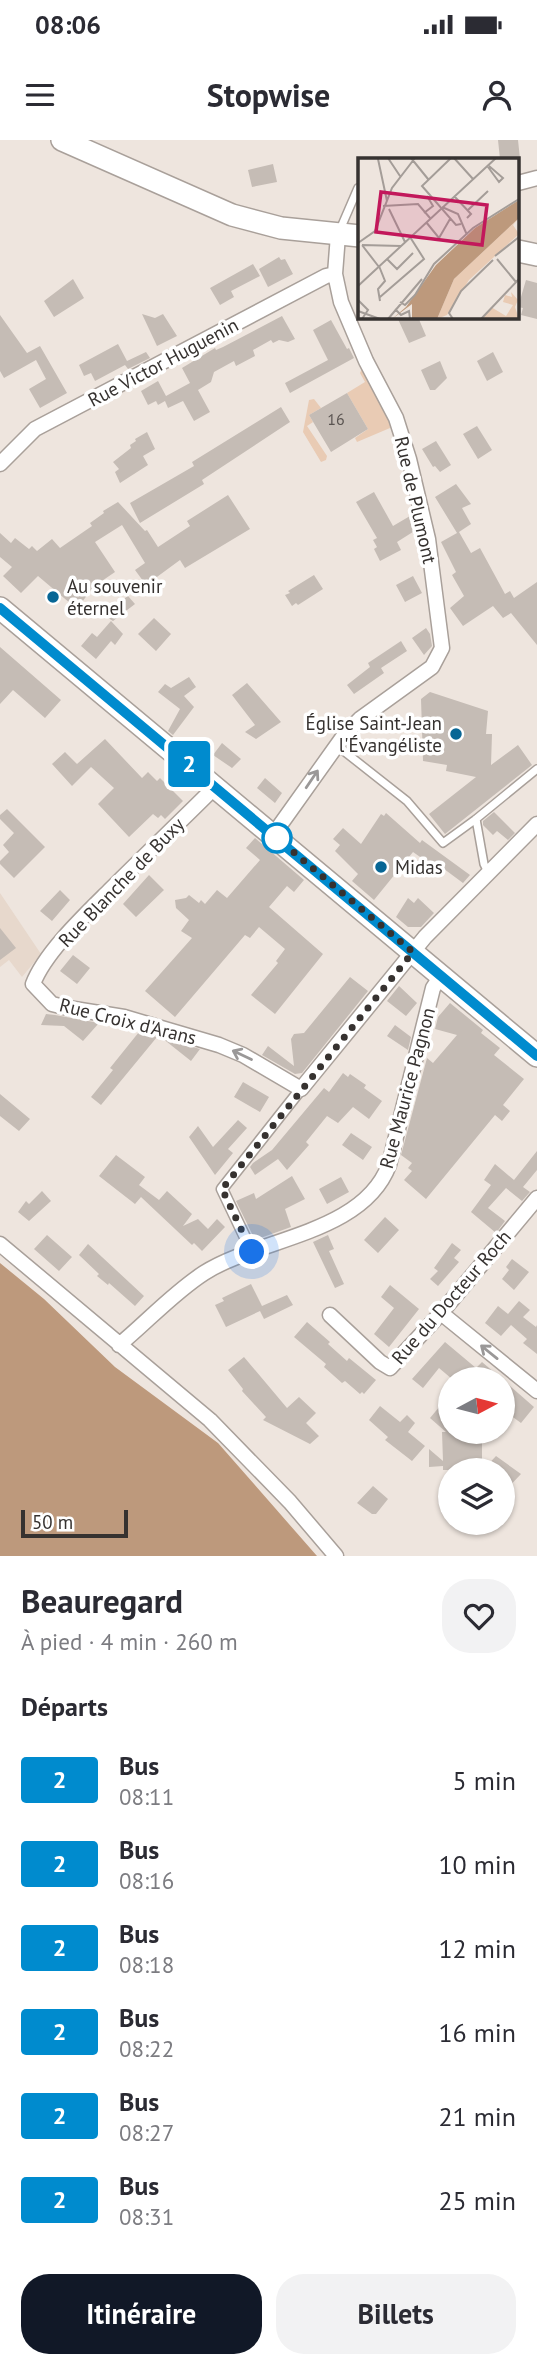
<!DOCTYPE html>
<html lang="fr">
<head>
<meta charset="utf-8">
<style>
  body { margin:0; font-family:"PT Sans",sans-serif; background:#f2f2f3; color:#2b2b33; height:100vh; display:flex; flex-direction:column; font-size:26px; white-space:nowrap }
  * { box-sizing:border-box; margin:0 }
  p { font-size:23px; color:#7c7c81 }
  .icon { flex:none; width:38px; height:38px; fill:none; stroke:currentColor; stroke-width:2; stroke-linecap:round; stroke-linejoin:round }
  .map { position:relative; height:1416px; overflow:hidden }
  .drawer { display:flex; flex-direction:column; background:#fff; flex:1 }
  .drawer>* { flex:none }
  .badge { padding:0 14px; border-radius:5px; font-size:24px; line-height:46px }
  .needle { width:46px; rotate:83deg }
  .fabs { position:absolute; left:438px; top:1227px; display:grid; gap:14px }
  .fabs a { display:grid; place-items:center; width:77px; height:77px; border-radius:50%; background:#fff; box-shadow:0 2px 5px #0004; font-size:35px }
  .scale { position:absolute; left:21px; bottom:18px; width:107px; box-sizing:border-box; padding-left:7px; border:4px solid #363230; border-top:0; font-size:19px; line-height:24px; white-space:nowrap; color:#363230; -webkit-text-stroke:5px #fff; paint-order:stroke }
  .you { position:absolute; width:35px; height:35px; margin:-18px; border:5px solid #fff; border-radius:50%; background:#1a73e8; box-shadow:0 0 0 10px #1a73e833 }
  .map>.badge { position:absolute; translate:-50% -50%; box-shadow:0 0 0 4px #fff }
  h2 { padding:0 21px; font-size:26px; line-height:63px }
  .round { display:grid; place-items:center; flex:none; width:74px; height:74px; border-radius:28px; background:#f2f2f3 }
  .summary { display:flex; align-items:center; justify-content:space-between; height:119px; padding:0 21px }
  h1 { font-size:33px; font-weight:800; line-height:52px }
  .cta { display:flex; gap:14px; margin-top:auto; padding:14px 21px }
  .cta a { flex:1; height:80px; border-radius:28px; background:#111827; color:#fff; font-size:28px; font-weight:800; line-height:80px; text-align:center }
  .cta a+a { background:#f2f2f3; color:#2b2b33 }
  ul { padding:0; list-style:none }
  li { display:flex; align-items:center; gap:21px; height:84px; padding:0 21px }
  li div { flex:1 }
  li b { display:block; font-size:26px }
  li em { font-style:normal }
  li .badge { min-width:77px; font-weight:700; text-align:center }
  .status { display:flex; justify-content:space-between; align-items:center; height:49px; padding:0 35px; background:#fff; direction:ltr }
  .status svg { height:19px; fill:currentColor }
  header { display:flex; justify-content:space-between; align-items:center; height:91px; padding:0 21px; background:#fff; font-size:32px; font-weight:800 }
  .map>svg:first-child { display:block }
  .built { fill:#e7d8cc }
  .green { fill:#e9cbb4 }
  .water { fill:#bd997c }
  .building { fill:#c5bcb5 }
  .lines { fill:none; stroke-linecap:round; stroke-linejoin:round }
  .service-casing { stroke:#a9a09a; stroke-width:10 }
  .pedestrian-casing { stroke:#a9a09a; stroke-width:13 }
  .minor-casing { stroke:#a9a09a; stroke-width:17 }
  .secondary-casing { stroke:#a9a09a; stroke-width:24 }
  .service { stroke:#fff; stroke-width:7 }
  .pedestrian { stroke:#fff; stroke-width:10 }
  .minor { stroke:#fff; stroke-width:14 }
  .secondary { stroke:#fff; stroke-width:21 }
  .oneway { stroke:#9a9898 }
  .line-casing { stroke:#fff; stroke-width:16 }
  .line { stroke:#008bce; stroke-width:10 }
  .walk { stroke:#363230; stroke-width:7; stroke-dasharray:0 12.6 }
  .poi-dot { fill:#076695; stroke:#fff; stroke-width:2.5 }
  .stop-dot { fill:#fff; stroke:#008bce; stroke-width:3.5 }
  .labels { text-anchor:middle; stroke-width:7; stroke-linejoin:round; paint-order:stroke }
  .number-label { font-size:16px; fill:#5a5451 }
  .street-label { font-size:19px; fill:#363230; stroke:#fff }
  .poi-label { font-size:19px; fill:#363230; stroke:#fff; text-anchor:start }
  .inset-road { fill:none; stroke:#a49d98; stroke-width:2 }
  .view { fill:#c2185b; fill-opacity:0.15; stroke:#c2185b; stroke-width:3.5 }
  .inset-edge { fill:none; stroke:#363230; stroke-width:3.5 }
</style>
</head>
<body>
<div class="status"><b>08:06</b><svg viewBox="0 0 49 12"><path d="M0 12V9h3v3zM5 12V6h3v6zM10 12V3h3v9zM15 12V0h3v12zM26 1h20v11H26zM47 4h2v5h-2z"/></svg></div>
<header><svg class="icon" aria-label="menu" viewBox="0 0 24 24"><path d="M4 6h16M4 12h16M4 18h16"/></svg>Stopwise<svg class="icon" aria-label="person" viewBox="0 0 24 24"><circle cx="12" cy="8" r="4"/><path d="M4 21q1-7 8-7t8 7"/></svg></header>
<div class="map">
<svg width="537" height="1416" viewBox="0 0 537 1416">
  <rect width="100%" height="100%" fill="#eee5de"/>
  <path class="built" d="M0,753L41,814L22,837L9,820L0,827Z"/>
  <path class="green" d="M362,229C374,246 391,266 390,288L357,302L355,298L368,289L347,253L365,242L360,233Z
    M314,259L321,268L309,275L313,282L307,286L327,316L326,320L321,322L303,292L309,260Z"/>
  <path class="water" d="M0,1123L44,1159L115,1227L218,1303L317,1416H0Z"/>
  <path class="building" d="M498,0H518L520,19H500Z
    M273,24L277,42L252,47L248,30Z
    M279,117L281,120L285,119L293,134L268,147L259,129Z
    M253,124L260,136L231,151L234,157L220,165L210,148Z
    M73,139L84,158L54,177L44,161Z
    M526,140L537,143V179L521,175L523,168L518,167Z
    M142,174L155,178L163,174L177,196L157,206Z
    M0,175L27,213L40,206L67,253L40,268L29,249L46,239L36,220L4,238L0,231Z
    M282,176L295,199L288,202L279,200L273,203L271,200L253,210L255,216L236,226L234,221L214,232L211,242L198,250L210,272L194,281L183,261L168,268L165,261L158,265L156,261L148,265L141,251L158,241L166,256L190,243L182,228L215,208L216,210L223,207Z
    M397,177H418L426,196L409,203Z
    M331,180L347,209L349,208L354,218L290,253L285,243L328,220L313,190Z
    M118,204L127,221L146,212L150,218L128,229L125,225L95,241L91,233L84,236L79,225Z
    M493,212L503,232L487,241L477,221Z
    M440,221L447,238L435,250H430L421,230Z
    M347,253L368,289L331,312L309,275Z
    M281,267L290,282L202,340L204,344L140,383L130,363L194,326L192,322Z
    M477,286L492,310L478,319L463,294Z
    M147,292L155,309L143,316L148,325L120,343L115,332L119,329L113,322L131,308L130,305L136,301L135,299Z
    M436,301L451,325L440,332L435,326L433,327L422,309Z
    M456,344L471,364L462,368L471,384L459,392L471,413L480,408L505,454L510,451L514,458L537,442V505L511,473L503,478L493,466L463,486L450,468L464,456L452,435L456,432L441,402L457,393L435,357Z
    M374,352L393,386L410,376L416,390L397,402L401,410L380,421L374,409L377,407L373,400L377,398L356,362Z
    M228,355L250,389L185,428L180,420L146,445L135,430L145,423L122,385L95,402L115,432L93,447L77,469L38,436L21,453L3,436L12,427L0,417V393L11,403L15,398L29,409L32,406L37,411L52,399L60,408L92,386L90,383L104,373L103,371L118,362L145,391L147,390L158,407L190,386L187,381Z
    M314,435L323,449L298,465L296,463L292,466L285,455L290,453L288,451Z
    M413,436L422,453L405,462L396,445Z
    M128,456L135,464L113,481L102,474Z
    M154,478L171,494L156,511L138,494Z
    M111,481L123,494L115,505L111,501L96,519L81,506L92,493L97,497Z
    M426,488L430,494L432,506L424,515L412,498Z
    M401,501L407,511L381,528L384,533L354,554L347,545L370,527L368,523Z
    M0,507L61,560L45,578L13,550L0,564Z
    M189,537L196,547L184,556L194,567L173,595L168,591L180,569L158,552L165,544L171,548Z
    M247,543L281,582L256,599L245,592L255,585L232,555Z
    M430,552L488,571L486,594H492L491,625L518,605L532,625L445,694L429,674L476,637L446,631L447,625L423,621L421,559Z
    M105,599L142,638L148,632L157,641L160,638L183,661L165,679L161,675L158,678L153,674L129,697L98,664L114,648L91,627L72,646L52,624L65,612L77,624Z
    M222,603L241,619L232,628L213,615Z
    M265,638L282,653L275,663L257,648Z
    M7,669L45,707L14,738L0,724V721L9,712L3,705L14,693L0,679V675Z
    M494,672L515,693L508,700L497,691L493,695L483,685V681Z
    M386,673L420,703L422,700L470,735L463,743L436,723L433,726L413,712L374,760L352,741L358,734L335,711L340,705L333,699L343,688L361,704L381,674L384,676Z
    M255,698L304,740L294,752L287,746L269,767L323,814L275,874L251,855L278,823L276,821L285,809L259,787L250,798L245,795L175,877L145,851L192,798L181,791L189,780L176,768L175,760L186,758L189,755L199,763L201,760L205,764L217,750L227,758L260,720L246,708Z
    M149,735L164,750L136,777L123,764Z
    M60,750L70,760L52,781L40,771Z
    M408,758L414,763L418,758L434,773L421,787H408L396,777Z
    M0,788L16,808L0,820Z
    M73,815L90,828L77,844L60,831Z
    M350,837L368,851L302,933L295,934L262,915L268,906L294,926L291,899L294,894L304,893Z
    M399,846L417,863L406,876L387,861Z
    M450,863L483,890L481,893L500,908L494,915L524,939L503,965L510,971L502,981L495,975L426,1059L404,1040L412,1031L408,1028L412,1023L401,1015L427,918L433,923L457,895L435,889L438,877Z
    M46,874L55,875L99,883L83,901L64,886L41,885Z
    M395,885L411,897L408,910L387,896Z
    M139,892L157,897L101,965L91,957L113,930L110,928Z
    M162,898L200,909L191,921Z
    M343,933L348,937L350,934L366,945L364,948L382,961L369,979L353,967L338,983L327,976L306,1002L309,1005L287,1030L278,1019L255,1035L250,1027L253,1023L272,1010L324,948L329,952Z
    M243,942L269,957L260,972L234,957Z
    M0,954L30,979L19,991L0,976Z
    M238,980L247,988L228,1009L233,1013L215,1035L189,997L198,986L213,1007Z
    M351,993L372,1007L363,1020L342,1005Z
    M537,1011V1030L523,1047L530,1052L522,1061L506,1048L488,1068L505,1081L496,1093L471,1072L491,1045L484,1040L495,1024L514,1040Z
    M116,1015L145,1037L139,1045L159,1060L167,1051L192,1074L183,1086L198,1079L208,1089L217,1079L225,1087L202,1111L194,1103L192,1105L141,1057L135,1064L99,1036Z
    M292,1036L305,1059L285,1069L291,1087L255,1100L236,1061L254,1053L256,1059Z
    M341,1037L349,1052L327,1064L319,1049Z
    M42,1051L51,1061L29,1081L18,1072L26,1061L29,1064Z
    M385,1077L399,1090L378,1113L364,1100Z
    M47,1095L72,1117L59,1131L34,1109Z
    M328,1095L334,1109L329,1111L344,1144L335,1148L313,1102Z
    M452,1103L461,1110L454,1118L459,1122L438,1146L430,1139L438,1131L434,1128Z
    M88,1104L144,1156L135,1166L109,1143L108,1145L97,1136L99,1134L79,1115Z
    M512,1119L529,1132L514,1150L502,1139L509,1130L506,1127Z
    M251,1144L262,1166L287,1155L293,1165L264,1179L260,1171L226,1187L215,1165L224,1161L222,1158Z
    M390,1145L419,1169L389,1207L374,1194L394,1168L381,1157Z
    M519,1161L530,1170L523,1177L536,1187L537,1185V1214L523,1203L527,1199L511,1185L501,1196L485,1183L498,1166L508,1174Z
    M307,1182L330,1202L328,1204L347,1221L349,1218L376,1240L364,1254L362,1252L360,1254L345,1241L342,1243L324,1227L326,1224L294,1197Z
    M445,1202L476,1228L482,1222L502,1239H452L439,1228L423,1248L412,1239Z
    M244,1217L287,1268L299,1257L316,1273L306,1283L319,1296L310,1304L263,1280L266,1277L242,1251L243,1249L228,1230Z
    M502,1239L534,1267L521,1283L502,1269Z
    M450,1254V1292H482V1322L458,1324V1330H443V1326L429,1327V1309L443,1321L442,1292H446L430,1278Z
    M380,1266L400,1282L407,1275L415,1283L408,1292L425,1306L412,1321L385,1300L388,1297L369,1280Z
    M496,1316L521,1334L502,1354V1330H483Z
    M373,1346L388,1359L376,1374H372L357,1363Z"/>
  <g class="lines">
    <defs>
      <path id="service" d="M339,92L358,48
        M336,605L407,661L443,703L476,679L537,629
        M476,679L484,724L489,734"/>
      <path id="pedestrian" d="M252,1112L222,1049L301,949"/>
      <path id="minor" d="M518,43L537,38
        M0,324L35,289L326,136L335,134
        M215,647C181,681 146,714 111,749C87,773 45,812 33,844L52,864L68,868L124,877L219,905L243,915L301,949L425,797L537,684
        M273,695L345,594L360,579L432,527L442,508L428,399L409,319L396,278L366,221L341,162L335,134L338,95
        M0,1104L210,1280L290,1362L336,1416
        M441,1173L537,1251
        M330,1175L380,1222L390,1228L441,1173L537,1058
        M119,1205C147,1182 173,1153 204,1133C259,1098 363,1094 389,1025L433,848L441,836"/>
      <path id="secondary" d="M62,0L232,75L281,88L360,96
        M518,111L537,115
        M0,468L537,916"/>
    </defs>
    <use href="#service" class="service-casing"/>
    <use href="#pedestrian" class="pedestrian-casing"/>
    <use href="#minor" class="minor-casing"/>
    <use href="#secondary" class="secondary-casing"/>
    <use href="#service" class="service"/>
    <use href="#pedestrian" class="pedestrian"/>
    <use href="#minor" class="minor"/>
    <use href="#secondary" class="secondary"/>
  </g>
  <defs><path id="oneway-shaft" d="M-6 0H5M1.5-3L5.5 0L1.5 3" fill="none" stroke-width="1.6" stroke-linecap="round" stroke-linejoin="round" transform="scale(1.75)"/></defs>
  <g class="oneway">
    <use href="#oneway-shaft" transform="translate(312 639) rotate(-56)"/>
    <use href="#oneway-shaft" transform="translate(242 915) rotate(-155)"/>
    <use href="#oneway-shaft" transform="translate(489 1212) rotate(-141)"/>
  </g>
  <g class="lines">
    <defs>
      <path id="line" d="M0,468L537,916"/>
    </defs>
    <use href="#line" class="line-casing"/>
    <use href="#line" class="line"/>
    <path class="walk" d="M252,1112L222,1049L413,812L273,695L277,698"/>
  </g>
  <g class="poi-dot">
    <circle cx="53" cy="457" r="7"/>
    <circle cx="456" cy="594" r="7"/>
    <circle cx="381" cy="727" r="7"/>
  </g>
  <circle class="stop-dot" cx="277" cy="698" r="14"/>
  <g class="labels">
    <g class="number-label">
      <text x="336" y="285">16</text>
    </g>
    <g class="street-label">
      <text transform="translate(163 222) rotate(-28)" y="7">Rue Victor Huguenin</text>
      <text transform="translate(416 360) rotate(77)" y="7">Rue de Plumont</text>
      <text transform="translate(121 742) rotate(-46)" y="7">Rue Blanche de Buxy</text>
      <text transform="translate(128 881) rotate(14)" y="7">Rue Croix d'Arans</text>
      <text transform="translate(407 948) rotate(-75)" y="7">Rue Maurice Pagnon</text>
      <text transform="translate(451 1157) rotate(-49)" y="7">Rue du Docteur Roch</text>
    </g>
    <g class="poi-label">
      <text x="67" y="453">Au souvenir<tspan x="67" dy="22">éternel</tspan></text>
      <text x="442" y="590" text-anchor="end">Église Saint-Jean<tspan x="442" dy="22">l'Évangéliste</tspan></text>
      <text x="395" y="734">Midas</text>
    </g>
  </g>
  <g transform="translate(358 18)">
    <rect width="161" height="161" fill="#eee5de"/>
    <path d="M161,60L155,67L161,76L111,122L89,157L79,161L96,121ZM153,134L160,142L157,149L161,161H125L133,149L148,158L155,147L145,144L147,137L154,139Z" fill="#e9cbb4"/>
    <path d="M161,42V60L96,121L79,161H54V146L34,161L48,149L78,107L117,70Z" fill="#bd997c"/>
    <path class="inset-road" d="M30,0L42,18M53,0L70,21M93,0L64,28L98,67L103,66M96,0L115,21M20,1L29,43M130,9L141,24L145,20L131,8M97,39L113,56L109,60M25,48L60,46L72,60M84,49L100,56L109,77M31,51L47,84M110,52L130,33M66,55L75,48L69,38M68,64L81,80L92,61M0,85L17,73L34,30L57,0M4,87L43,88M4,87L21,109M137,98L161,79M29,101L39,111L55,95M139,101L158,124M21,108L27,123L20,131L22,143M0,128L138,0M22,139L66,101L52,79M0,142L10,152L4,161M42,144L47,147L57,137L76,106L115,70L161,41M37,151L43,157L51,153L52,161M0,153L22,161M30,161L64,121M95,161L91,155L103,133L135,102M123,161L161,121"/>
    <path class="view" d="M23,34L129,47L124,87L18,74Z"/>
    <rect width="161" height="161" class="inset-edge"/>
  </g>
</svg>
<div class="fabs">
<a><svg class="needle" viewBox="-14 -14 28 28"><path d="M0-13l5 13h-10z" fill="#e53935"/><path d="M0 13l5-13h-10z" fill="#7c7c81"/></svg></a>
<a><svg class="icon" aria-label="layers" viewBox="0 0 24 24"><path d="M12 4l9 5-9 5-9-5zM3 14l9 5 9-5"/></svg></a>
</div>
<div class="scale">50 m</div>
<div class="you" style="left:252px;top:1112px"></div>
<b class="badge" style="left:189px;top:624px;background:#008bce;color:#fff">2</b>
</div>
<section class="drawer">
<div class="summary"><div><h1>Beauregard</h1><p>À pied · 4 min · 260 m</p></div><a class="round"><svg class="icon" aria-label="heart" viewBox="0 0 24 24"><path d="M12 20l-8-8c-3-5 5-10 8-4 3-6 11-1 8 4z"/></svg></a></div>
<h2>Départs</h2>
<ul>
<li><span class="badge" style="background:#008bce;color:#fff">2</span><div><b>Bus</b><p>08:11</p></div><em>5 min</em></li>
<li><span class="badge" style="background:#008bce;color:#fff">2</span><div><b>Bus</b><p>08:16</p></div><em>10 min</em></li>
<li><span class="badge" style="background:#008bce;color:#fff">2</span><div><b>Bus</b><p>08:18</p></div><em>12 min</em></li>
<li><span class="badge" style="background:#008bce;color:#fff">2</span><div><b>Bus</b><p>08:22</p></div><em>16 min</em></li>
<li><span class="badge" style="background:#008bce;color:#fff">2</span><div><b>Bus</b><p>08:27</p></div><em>21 min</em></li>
<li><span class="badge" style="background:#008bce;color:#fff">2</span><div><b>Bus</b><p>08:31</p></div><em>25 min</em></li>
</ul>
<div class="cta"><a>Itinéraire</a><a>Billets</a></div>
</section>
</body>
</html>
